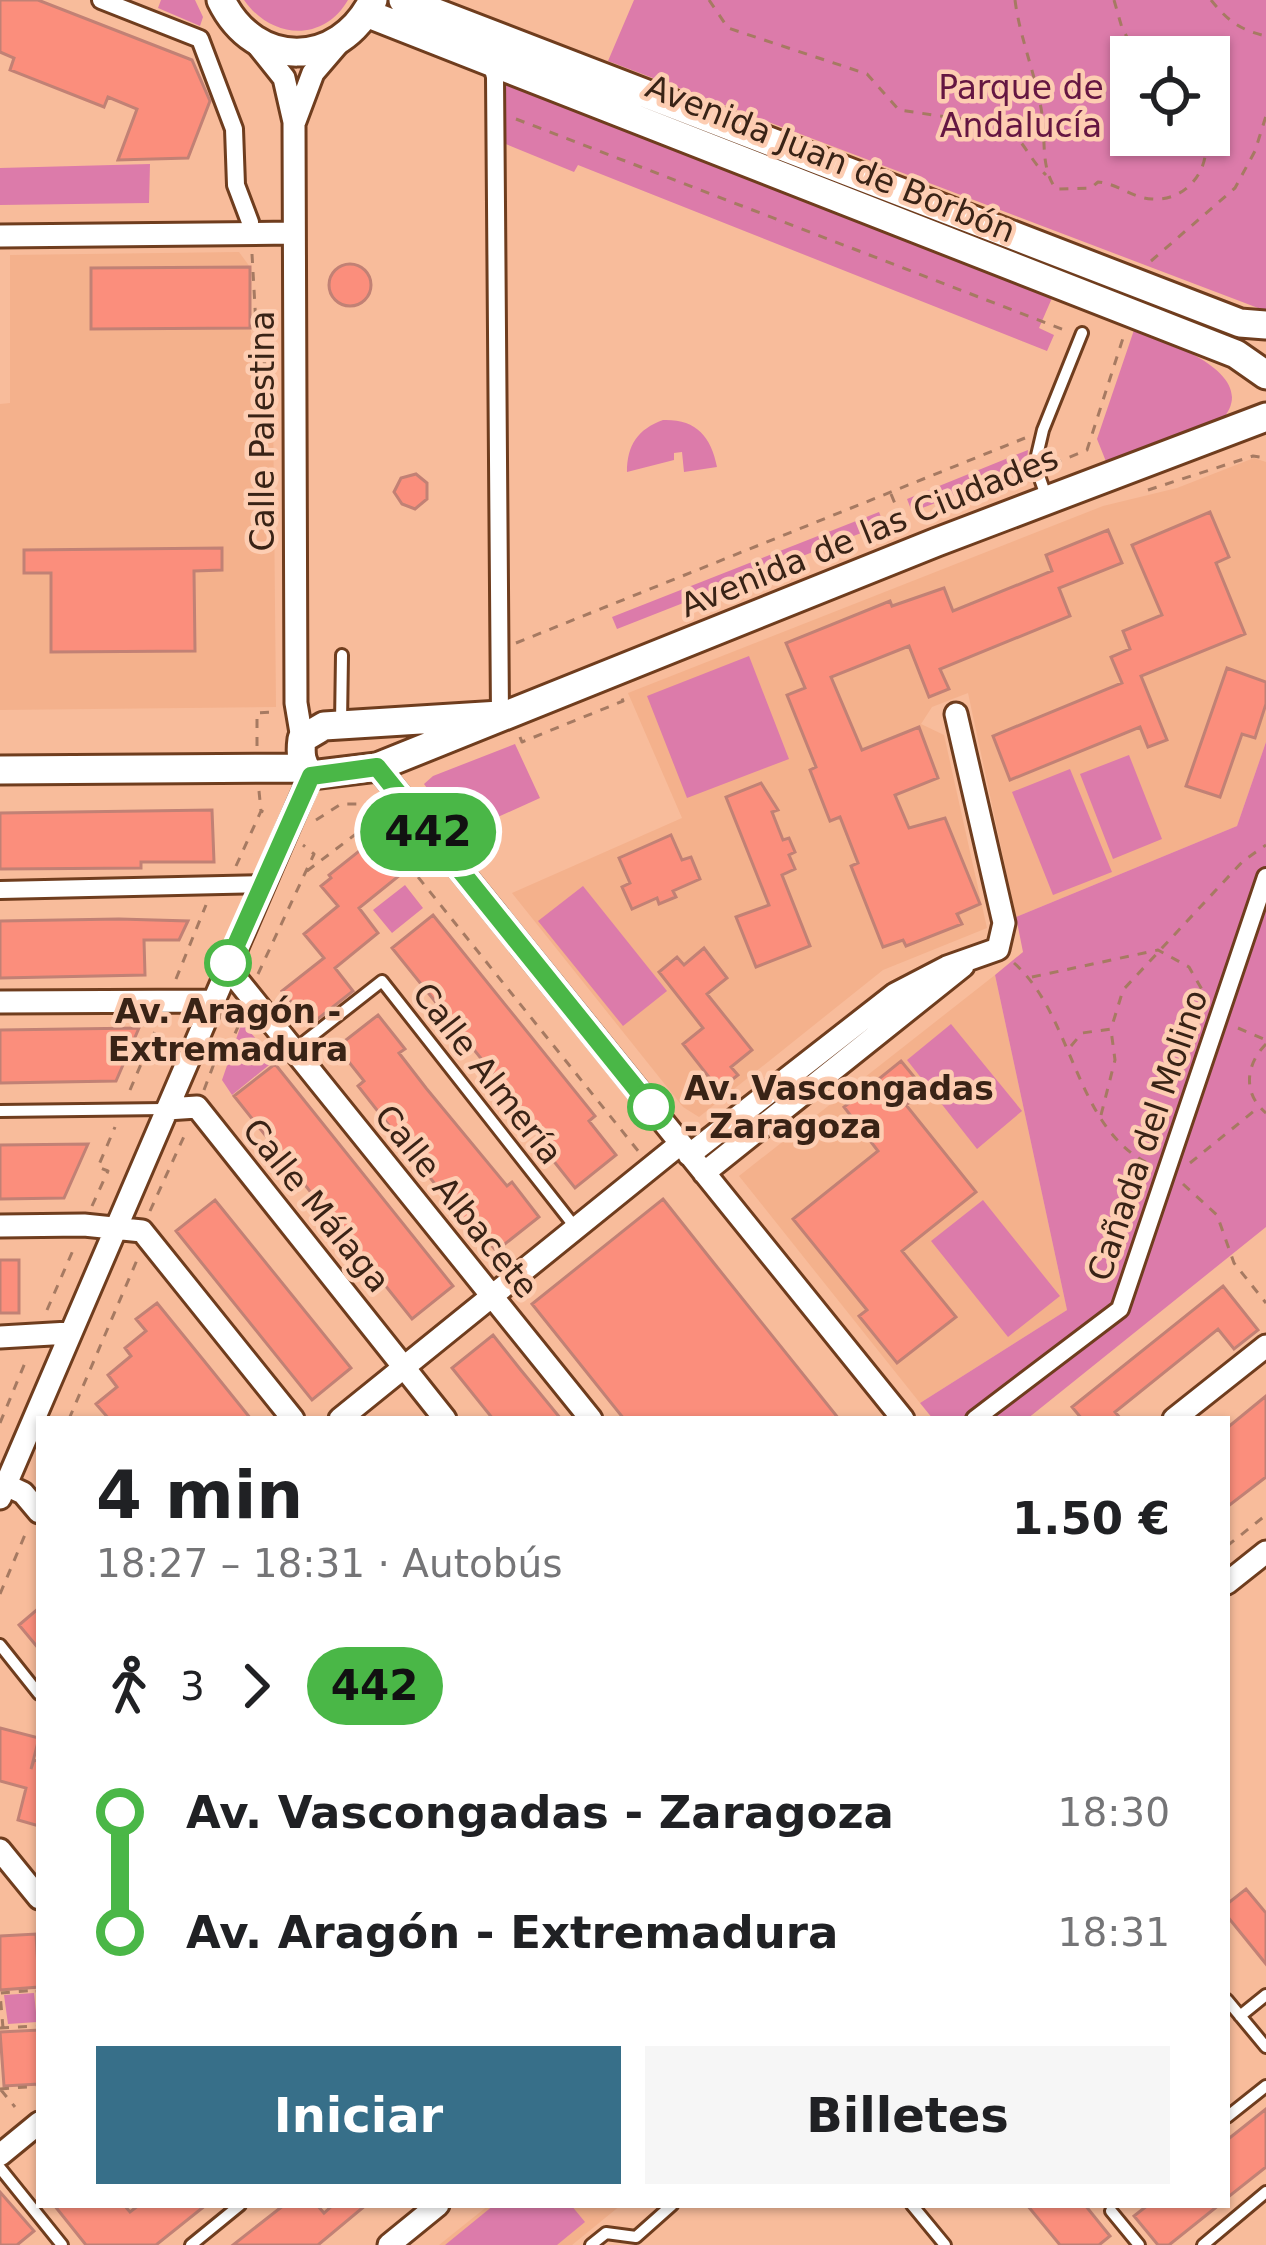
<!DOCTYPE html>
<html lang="es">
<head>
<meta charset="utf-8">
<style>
  body { margin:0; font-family:"DejaVu Sans",sans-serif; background:#f6f6f6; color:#202124; height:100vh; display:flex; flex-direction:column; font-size:45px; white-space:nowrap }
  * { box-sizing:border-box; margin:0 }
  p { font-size:39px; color:#757577 }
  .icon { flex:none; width:66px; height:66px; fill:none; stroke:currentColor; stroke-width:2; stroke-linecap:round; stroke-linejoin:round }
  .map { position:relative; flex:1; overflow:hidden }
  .sheet { position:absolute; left:36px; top:1416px; width:1194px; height:792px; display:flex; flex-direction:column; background:#fff; border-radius:0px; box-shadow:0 3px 9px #0004 }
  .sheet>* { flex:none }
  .badge { padding:0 24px; border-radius:39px; font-size:42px; line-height:78px }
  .buttons { position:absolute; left:1110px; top:36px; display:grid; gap:24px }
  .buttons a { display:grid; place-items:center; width:120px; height:120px; border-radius:0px; background:#fff; box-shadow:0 3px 9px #0004; font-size:60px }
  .map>.badge { position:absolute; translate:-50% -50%; box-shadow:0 0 0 6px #fff }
  .legs { display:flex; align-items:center; gap:18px; height:132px; padding:0 60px; font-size:39px }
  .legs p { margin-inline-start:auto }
  .head { display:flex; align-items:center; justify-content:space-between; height:204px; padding:0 60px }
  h1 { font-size:66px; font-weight:700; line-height:90px }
  .cta { display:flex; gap:24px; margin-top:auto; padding:24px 60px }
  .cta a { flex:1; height:138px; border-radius:0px; background:#376f89; color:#fff; font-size:48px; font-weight:700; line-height:138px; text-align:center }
  .cta a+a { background:#f6f6f6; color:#202124 }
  ul { padding:0 60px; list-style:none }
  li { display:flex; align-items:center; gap:42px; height:120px; font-size:45px }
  li i { display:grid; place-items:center; width:18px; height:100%; margin:0 15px; background:currentColor }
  li i::after { content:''; width:30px; height:30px; margin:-15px; border:9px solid; border-radius:50%; background:#fff }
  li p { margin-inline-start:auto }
  li:first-child i { background:linear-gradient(#0000 50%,currentColor 0) }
  li:last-child i { background:linear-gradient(currentColor 50%,#0000 0) }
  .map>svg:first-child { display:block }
  .built { fill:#f4b18c }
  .green { fill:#dc7baa; fill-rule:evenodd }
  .building { fill:#fb8e7c; stroke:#c18175; stroke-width:3 }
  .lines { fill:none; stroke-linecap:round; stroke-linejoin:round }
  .service-casing { stroke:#6f3d1e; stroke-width:16 }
  .pedestrian-casing { stroke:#6f3d1e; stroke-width:22 }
  .minor-casing { stroke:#6f3d1e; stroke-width:27 }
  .tertiary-casing { stroke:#6f3d1e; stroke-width:33 }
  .path { stroke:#a67a62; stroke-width:3; stroke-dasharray:9 9; stroke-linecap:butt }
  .service { stroke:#fff; stroke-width:10 }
  .pedestrian { stroke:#fff; stroke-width:16 }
  .minor { stroke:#fff; stroke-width:21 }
  .tertiary { stroke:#fff; stroke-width:27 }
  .line-1-casing { stroke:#fff; stroke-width:27 }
  .line-1 { stroke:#4ab747; stroke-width:18 }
  .stop-1-dot { fill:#fff; stroke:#4ab747; stroke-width:6 }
  .labels { text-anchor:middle; stroke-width:9; stroke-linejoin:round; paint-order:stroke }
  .park-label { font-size:33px; fill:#651642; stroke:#fdcdb2 }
  .street-label { font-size:33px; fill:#392316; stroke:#fdcdb2 }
  .stop-label { font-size:33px; font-weight:bold; fill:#392316; stroke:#fdcdb2 }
</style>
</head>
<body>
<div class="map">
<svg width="1266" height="2245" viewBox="0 0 1266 2245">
  <rect width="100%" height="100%" fill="#f8bc9b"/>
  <path class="built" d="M239,252L250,267V328L269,401L273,402L276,707L0,710V404L10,403V255Z
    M1254,458L1266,462V742L1237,826L1016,917L968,693L932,707L921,724L944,735L987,928L883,970L699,1117L683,1107L512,893L682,818L628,693L1103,506L1177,488Z
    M995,975L1067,1310L920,1403L739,1176Z
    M489,2205H621L572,2245H439Z"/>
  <path class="green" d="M161,0H195L203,17L200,26L158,8Z
    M244,0H348C323,43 271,39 244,0Z
    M634,0H1266V311L608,61ZM1131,57H1209V135H1131Z
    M495,77L1052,298L1039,328L1054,335L1047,351L578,165L574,172L496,140Z
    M150,164L149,203L0,205V168Z
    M1134,330C1167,342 1266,374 1220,422L1107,464L1097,439Z
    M663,420C696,419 711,436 717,467L684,472L682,452L674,453V460L627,472C627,445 638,429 663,420Z
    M1028,450L1026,468L912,512L907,499Z
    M879,512L884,524L617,629L612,617Z
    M749,656L789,759L687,798L647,696Z
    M1266,742V1227L1027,1419H933L920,1403L1067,1310L995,975L1023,952L1016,917L1237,826Z
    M515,744L540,798L460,834L424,784L433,776Z
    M1129,755L1162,839L1113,859L1080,774Z
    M1070,769L1112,872L1053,895L1012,792Z
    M405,885L423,908L392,933L373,910Z
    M583,886L667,991L623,1026L538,921Z
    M242,1022L274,1061L232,1095L222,1080Z
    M951,1024L1022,1111L977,1149L907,1060Z
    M983,1200L1060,1296L1008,1337L931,1241Z
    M34,1993L37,2022L8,2024L4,1995Z
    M494,2205H571L585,2222L557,2245H445Z"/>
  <path class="building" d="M0,0H38L192,60L210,101L188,158L118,160L137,109L108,97L104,107L10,70L14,58L0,52Z
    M329 285a21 21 0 1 1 42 0a21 21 0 1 1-42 0Z
    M250,267V328L91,329V268Z
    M416,474L427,483V499L415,509L402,504L394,492L401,478Z
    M1210,512L1229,557L1216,563L1245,634L1141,676L1167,740L1148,747L1140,727L1010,780L993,736L1122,683L1111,657L1130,649L1123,631L1162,615L1132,545Z
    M1108,530L1122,563L1059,588L1070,616L940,669L949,689L929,697L909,646L831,677L862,750L919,727L938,778L895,795L909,828L945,818L980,904L957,914L962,924L906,946L903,940L883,947L851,866L858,863L840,817L830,821L810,770L816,767L787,695L805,688L786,643L890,601L892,606L944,588L953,611L1052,571L1046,555Z
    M222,548V570L194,571L195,651L51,652V573H24V550Z
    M1227,668L1266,682V704L1255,738L1242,734L1220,797L1186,786Z
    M761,783L778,810L772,812L783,840L789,838L795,852L789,855L795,869L782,875L810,946L756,967L736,917L769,905L726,797Z
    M212,810L214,862H141V868L0,869V813Z
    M671,835L682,860L691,857L700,879L673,891L676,897L659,904L657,898L632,909L622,887L630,883L619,858Z
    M373,840L400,875L359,908L378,933L335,968L353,991L310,1025L282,991L324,958L304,934L338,906L321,886L331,878L329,875Z
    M433,915L595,1116L589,1121L616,1155L575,1188L548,1154L554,1149L392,948Z
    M119,919L188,921L179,940H144L145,975L0,978V921Z
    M704,948L727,978L707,994L752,1050L731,1067L738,1075L719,1090L683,1044L703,1028L659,972L677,957L684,965Z
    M378,1015L405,1049L399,1053L426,1088L507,1186L512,1182L539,1217L496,1251L469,1217L464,1221L358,1086L364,1081L337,1047Z
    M139,1028L116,1081L0,1083V1030Z
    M901,1061L925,1090L906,1105L976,1192L902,1251L956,1317L897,1363L859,1316L867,1310L793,1219L878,1151L844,1107Z
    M275,1064L453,1286L412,1319L234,1096Z
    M88,1144L64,1198L0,1199V1145Z
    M663,1199L717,1267L839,1419H624L532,1304Z
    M215,1200L351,1368L312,1400L176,1231Z
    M0,1260H19V1313H0Z
    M1223,1286L1258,1330L1234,1349L1218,1329L1115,1412L1121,1419H1082L1072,1407Z
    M157,1303L205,1362L251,1419H109L96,1404L117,1387L108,1375L131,1356L125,1348L146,1331L136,1319Z
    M493,1335L520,1369L561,1419H493L452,1368Z
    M1266,1396V1477L1227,1507V1428Z
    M39,1608V1649L19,1625Z
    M0,1728L39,1738L31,1769L34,1760L39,1761V1826L18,1820L26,1788L0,1781Z
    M1246,1889L1266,1913V1964L1227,1916V1904Z
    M36,1934L39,1987L0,1990V1936Z
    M39,2030V2084L4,2086L0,2032Z
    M1266,2109V2167L1227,2198V2140Z
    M0,2192L34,2231L17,2245H0Z
    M54,2205H124L130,2212L139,2205H206L156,2245H86Z
    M284,2205H317L324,2213L333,2205H366L318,2245H233Z
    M1027,2205H1085L1110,2236L1099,2245H1060Z
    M1148,2205H1219L1169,2245H1158L1134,2216Z"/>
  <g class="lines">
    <defs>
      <path id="service" d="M1046,496L1035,464L1043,430L1082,333
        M341,723L342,655
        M294,1050L382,981L575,1227
        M0,1111L165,1109
        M0,1645L39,1694
        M1227,2000L1266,2047
        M1240,2016L1266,1995
        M1227,2117L1266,2086
        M0,2168L62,2245
        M912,2205L945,2245
        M1111,2211L1139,2245
        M191,2245L240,2205
        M591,2245L606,2233L636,2237L672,2205
        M1203,2245L1266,2192"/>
      <path id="pedestrian" d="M101,0L200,39L234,129L236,185L250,222
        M491,62L495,77L500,715
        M0,890L262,884
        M975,1419L1120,1309L1266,877"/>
      <path id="minor" d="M256,43L284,78L294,122L296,703L302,739
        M295,121L313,73L337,45
        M0,236L294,233
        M377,767L903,1419
        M227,967L591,1419
        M0,1002L211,1001
        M167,1109L197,1107L445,1419
        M689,1155L895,994L947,967L998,949L1004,923L956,714
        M704,1173L963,966
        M0,1226L84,1225L142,1231L293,1419
        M0,1337L69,1333
        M340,1419L680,1144
        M1174,1419L1266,1346
        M6,1485L23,1493L39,1512
        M0,1498L311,775
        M1227,1583L1266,1552
        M0,1850L39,1898
        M0,2155L39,2123
        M389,2245L438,2205"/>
      <path id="tertiary" d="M221,0C255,70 339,69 373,0
        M403,0L1240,323L1266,325
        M366,13L1236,354L1266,375
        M500,715L324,726L302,739C300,754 301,764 311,775L377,767L937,542L1266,417
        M0,770L304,768"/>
    </defs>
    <use href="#service" class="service-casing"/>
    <use href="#pedestrian" class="pedestrian-casing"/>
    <use href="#minor" class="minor-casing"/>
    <use href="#tertiary" class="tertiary-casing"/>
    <path class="path" d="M709,0L728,28L867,74L899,110L1003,125C1023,138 1029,159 1046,175
      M1015,0C1020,39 1036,75 1042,114C1046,140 1040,167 1056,189L1091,188L1098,182C1119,184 1132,198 1152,199C1187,202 1213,167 1204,135
      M1114,0L1122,28L1138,57
      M1211,0C1228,21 1240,30 1266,36
      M516,119L1067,331
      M252,254L256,325L271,392
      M1151,261L1235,188L1255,151L1266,116
      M1053,464L1087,450L1124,335
      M1148,490L1253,456L1266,458
      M891,494L906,530
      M516,643L1025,438
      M520,737L522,742L623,701L620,693
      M257,746V713L275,712
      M259,791L261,811
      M316,820L341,804H379
      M373,821L639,1152
      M236,866L261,811L269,814
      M307,871L385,812
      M1014,963C1074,1016 1074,1127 1149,1164
      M258,974L314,854L303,845
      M1032,977L1158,950L1189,967L1204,993
      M176,979L206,905
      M1238,1028L1266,1040
      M1266,1044C1246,1064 1242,1093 1266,1113
      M1071,1046L1082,1033L1111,1029L1123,990L1243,861L1266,845
      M130,1090L159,1022
      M204,1090L218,1053L225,1056L241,1020
      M1101,1115L1115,1060L1111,1030
      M1190,1163L1259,1107
      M1183,1184L1217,1215L1234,1263L1266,1303
      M92,1206L108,1171L98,1167L115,1127
      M150,1211L186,1132
      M47,1310L74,1248
      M69,1419L137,1260
      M0,1423L27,1358
      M1227,1546L1266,1515
      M0,1594L27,1530
      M0,2028L39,2026
      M3,2028L0,1993L37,1990L39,2003
      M0,2089L39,2086
      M1,2090L15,2107"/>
    <use href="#service" class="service"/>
    <use href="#pedestrian" class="pedestrian"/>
    <use href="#minor" class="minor"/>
    <use href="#tertiary" class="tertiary"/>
  </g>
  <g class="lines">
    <defs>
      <path id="line-1" d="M228,963L311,776L377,767L651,1107"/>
    </defs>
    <use href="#line-1" class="line-1-casing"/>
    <use href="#line-1" class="line-1"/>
  </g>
  <g class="stop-1-dot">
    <circle cx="228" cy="963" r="21"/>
    <circle cx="651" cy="1107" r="21"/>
  </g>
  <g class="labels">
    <g class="park-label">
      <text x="1021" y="99">Parque de<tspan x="1021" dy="38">Andalucía</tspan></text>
    </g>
    <g class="street-label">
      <text transform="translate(831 158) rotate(22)" y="12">Avenida Juan de Borbón</text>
      <text transform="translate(262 431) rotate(-90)" y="12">Calle Palestina</text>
      <text transform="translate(869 531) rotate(-22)" y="12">Avenida de las Ciudades</text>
      <text transform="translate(488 1073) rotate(52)" y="12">Calle Almería</text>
      <text transform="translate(1147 1135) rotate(-71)" y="12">Cañada del Molino</text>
      <text transform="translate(457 1201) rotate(51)" y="12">Calle Albacete</text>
      <text transform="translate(317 1205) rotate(51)" y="12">Calle Málaga</text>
    </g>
    <g class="stop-label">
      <text x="228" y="1023">Av. Aragón -<tspan x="228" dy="38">Extremadura</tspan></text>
      <text x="684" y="1100" text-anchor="start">Av. Vascongadas<tspan x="684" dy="38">- Zaragoza</tspan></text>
    </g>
  </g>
</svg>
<div class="buttons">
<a><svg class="icon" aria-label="locate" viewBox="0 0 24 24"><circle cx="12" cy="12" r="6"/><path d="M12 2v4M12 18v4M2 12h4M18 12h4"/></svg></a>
</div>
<b class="badge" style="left:428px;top:832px;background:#4ab747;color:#111">442</b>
<section class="sheet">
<div class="head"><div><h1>4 min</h1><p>18:27 – 18:31 · Autobús</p></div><b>1.50 €</b></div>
<div class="legs"><svg class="icon" aria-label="walk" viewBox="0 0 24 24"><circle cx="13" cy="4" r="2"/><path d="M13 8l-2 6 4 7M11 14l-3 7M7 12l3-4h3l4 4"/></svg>3<svg class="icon" aria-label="forward" viewBox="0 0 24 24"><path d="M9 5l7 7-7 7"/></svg><b class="badge" style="background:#4ab747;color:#111">442</b></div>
<ul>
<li><i style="color:#4ab747"></i><b>Av. Vascongadas - Zaragoza</b><p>18:30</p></li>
<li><i style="color:#4ab747"></i><b>Av. Aragón - Extremadura</b><p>18:31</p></li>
</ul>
<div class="cta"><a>Iniciar</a><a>Billetes</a></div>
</section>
</div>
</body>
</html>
